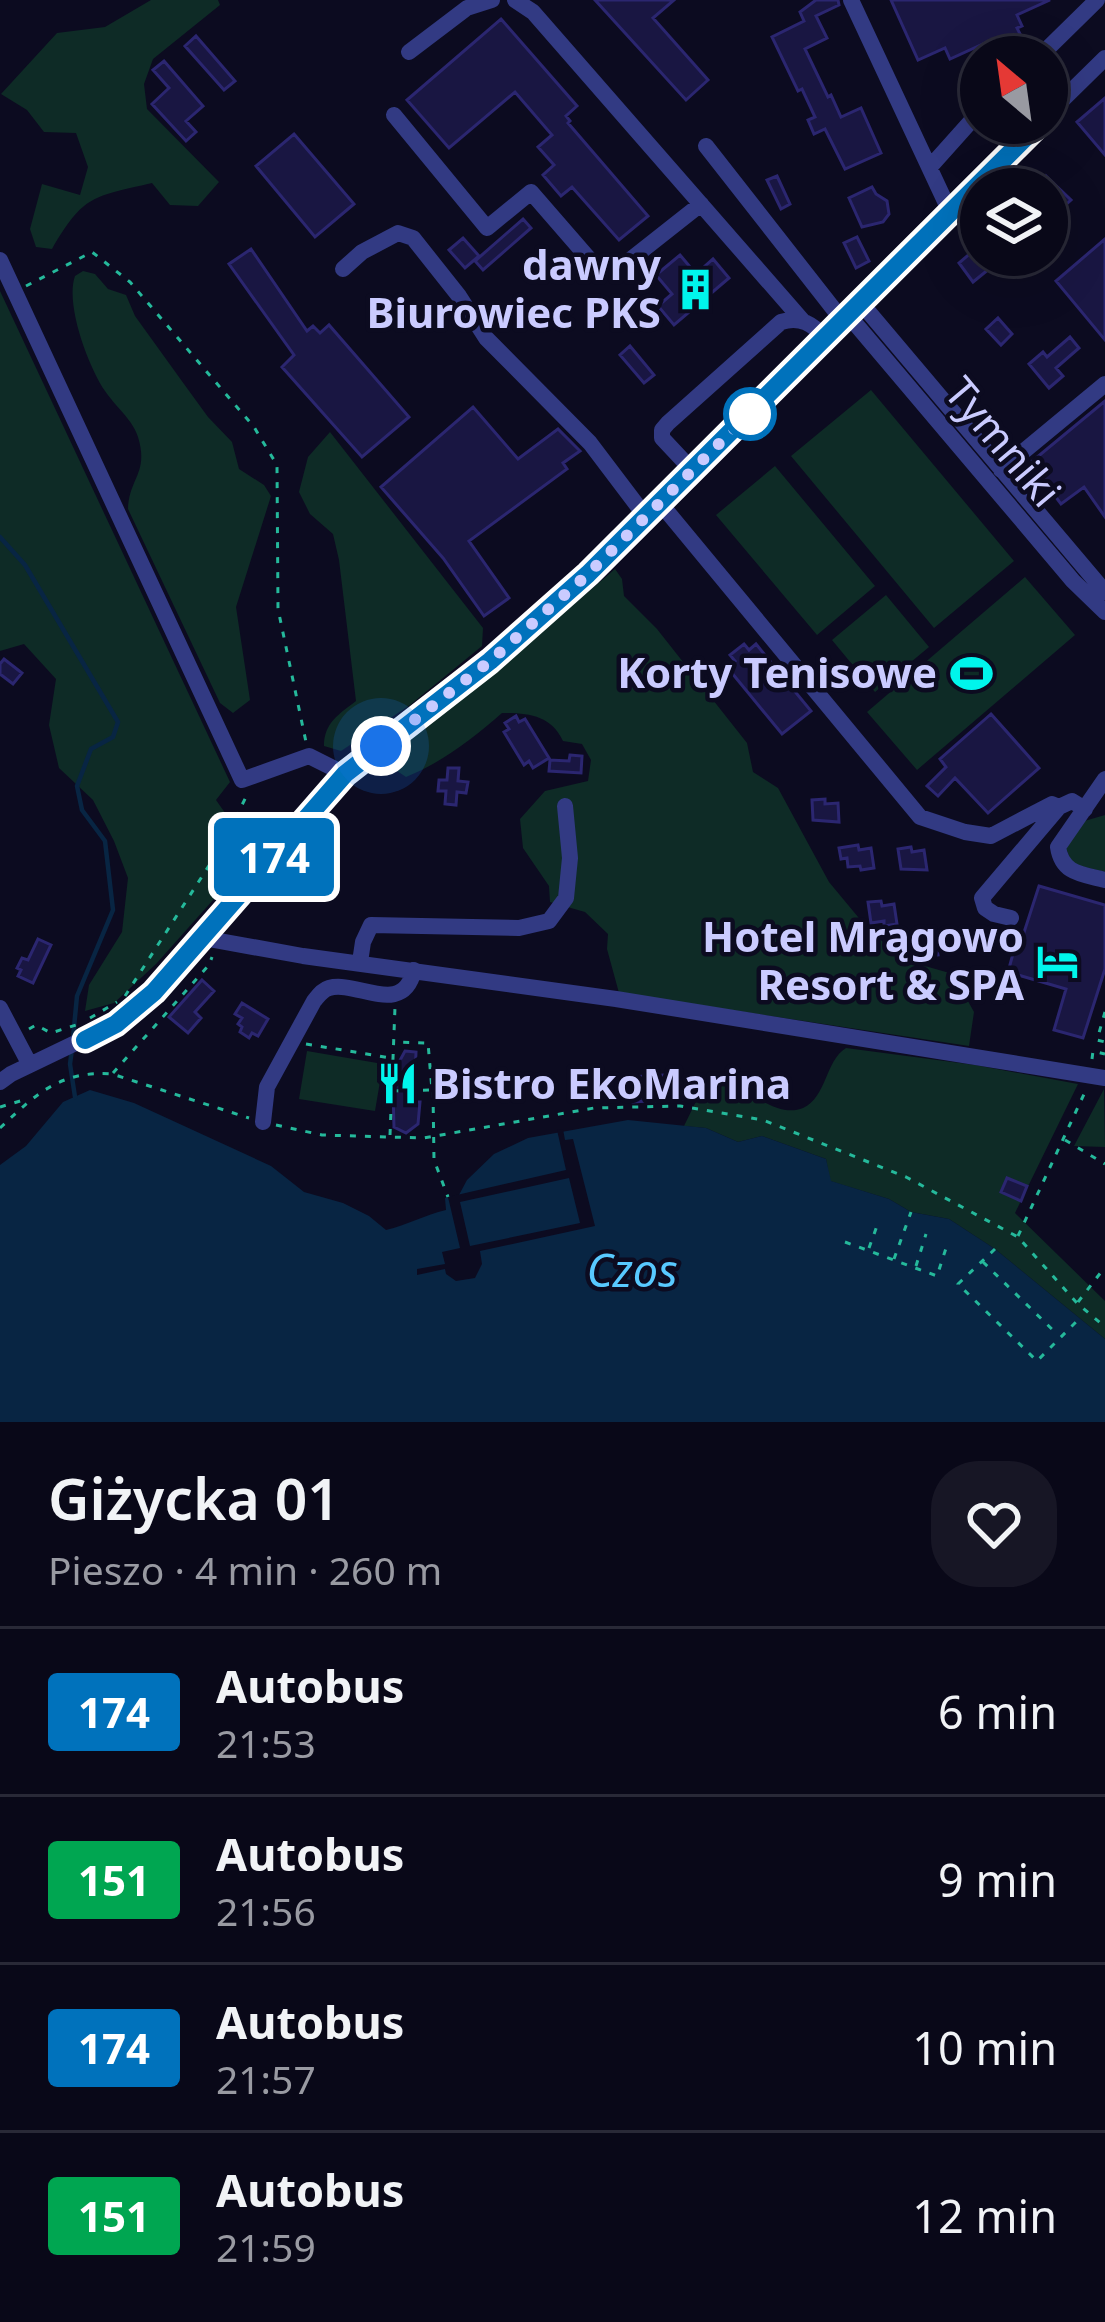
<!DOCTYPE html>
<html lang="pl">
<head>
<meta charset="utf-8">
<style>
  body { margin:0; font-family:"Noto Sans",sans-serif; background:#171625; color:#f1f3f6; height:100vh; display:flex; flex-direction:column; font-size:45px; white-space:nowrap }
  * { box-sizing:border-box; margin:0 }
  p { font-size:39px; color:#999aa2 }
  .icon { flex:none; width:66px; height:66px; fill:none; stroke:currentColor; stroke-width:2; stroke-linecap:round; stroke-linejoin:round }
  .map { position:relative; height:1422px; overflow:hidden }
  .sheet { display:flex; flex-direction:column; background:#090818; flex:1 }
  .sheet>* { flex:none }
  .badge { padding:0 24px; border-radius:9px; font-size:42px; line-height:78px }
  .needle { width:78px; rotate:331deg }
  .fabs { position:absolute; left:960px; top:36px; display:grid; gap:24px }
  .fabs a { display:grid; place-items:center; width:108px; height:108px; border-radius:50%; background:#090818; box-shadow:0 12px 48px #0002,0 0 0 3px #292937; font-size:60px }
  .you { position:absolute; width:60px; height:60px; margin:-30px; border:9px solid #fff; border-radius:50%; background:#1a73e8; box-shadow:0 0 0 18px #1a73e833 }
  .map>.badge { position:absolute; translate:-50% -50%; box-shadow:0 0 0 6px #fff }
  .round { display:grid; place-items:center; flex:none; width:126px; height:126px; border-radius:48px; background:#171625 }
  .head { display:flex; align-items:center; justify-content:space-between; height:204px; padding:0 48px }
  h1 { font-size:57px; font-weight:600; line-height:90px }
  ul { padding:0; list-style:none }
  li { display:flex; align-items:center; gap:36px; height:168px; padding:0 48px; border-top:3px solid #292937 }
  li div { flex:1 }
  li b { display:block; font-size:45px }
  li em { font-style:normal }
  li .badge { min-width:132px; font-weight:700; text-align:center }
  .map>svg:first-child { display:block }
  .green { fill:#0e2b26 }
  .water { fill:#082543 }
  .pier { fill:#0c0b20; fill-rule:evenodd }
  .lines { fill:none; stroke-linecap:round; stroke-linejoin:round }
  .stream { stroke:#082543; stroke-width:4.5 }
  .building { fill:#191642; stroke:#2b2670; stroke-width:3 }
  .path { stroke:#25b99b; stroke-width:3; stroke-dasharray:6 9; stroke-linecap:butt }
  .minor { stroke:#323a83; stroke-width:16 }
  .line-casing { stroke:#fff; stroke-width:27 }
  .line { stroke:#0072bc; stroke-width:18 }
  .walk { stroke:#cacbff; stroke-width:12; stroke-dasharray:0 21.6 }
  .stop-dot { fill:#fff; stroke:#0072bc; stroke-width:6 }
  .labels { text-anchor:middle; stroke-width:9; stroke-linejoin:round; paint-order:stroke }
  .poi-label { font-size:42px; font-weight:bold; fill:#cacbff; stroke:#0c0b20; text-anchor:end }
  .street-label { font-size:42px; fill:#cacbff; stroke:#0c0b20 }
  .water-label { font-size:45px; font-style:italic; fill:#58c9ff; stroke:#0c0b20 }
</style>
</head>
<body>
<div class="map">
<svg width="1105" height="1422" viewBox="0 0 1105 1422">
  <rect width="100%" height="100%" fill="#0c0b20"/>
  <path class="green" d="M151,0H218L220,5L153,59L144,84L147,109L219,182L198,206L170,205L152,183C93,197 84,194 52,249L36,247L30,229L42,184L80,195L88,167L76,133L44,132L27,110L1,94L57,33L105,27Z
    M83,271L95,274L108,289L126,295L135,316L184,384L208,417L232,442L239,469L264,485L271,496L236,607L250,700L233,713L220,703L128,509C129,478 149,473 138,437C133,420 115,406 105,391C88,366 65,304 75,276Z
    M0,291L230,782L216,800L254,854L156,964L114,1003L85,1011L89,985L122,932L128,878L114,841L93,800L59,768L49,725L56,679L24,644L0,651Z
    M871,390L1014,561L934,628L791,456Z
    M330,432L483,628L482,646L410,705L341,751L324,746C324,723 339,714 356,701L339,560L333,534L310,514L299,492L308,457Z
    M775,466L875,586L817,635L716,515Z
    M615,569L622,579L624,596L657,629L747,743L753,772L778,788L829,882L868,929L904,960L953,974L974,1012L969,1046L619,993L607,949L608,934L585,912L550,902L549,886L523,848L520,819L545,791L588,781L591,760L582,744L563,741C551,715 528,713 502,713C472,739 443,762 406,777L381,760L500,667Z
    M1025,577L1075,635L917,770L867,712Z
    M886,595L929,647L875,692L832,640Z
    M1105,815V872L1072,864L1066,848L1081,822Z
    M846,1048L975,1065L1078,1084L1015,1213L1105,1301V1339L995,1249L949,1219L911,1212L889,1199L830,1181L826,1159L762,1136L738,1142L706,1128L684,1126L705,1083C739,1076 773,1121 803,1108C827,1097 825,1061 846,1048Z
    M307,1051L383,1064L375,1111L299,1099Z
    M1104,1089L1105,1147L1074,1146Z"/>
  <path class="water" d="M90,1090L134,1103L271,1166L304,1192L343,1203L369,1216L386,1230C407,1225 425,1215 446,1210L445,1198L459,1195L467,1180L494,1154L528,1138L628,1120L706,1128L738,1142L762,1136L826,1159L831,1181L889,1199L911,1212L949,1219L995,1249L1105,1339V1422H0V1165L26,1146L63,1102Z"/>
  <path class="pier" d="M563,1129L565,1140L573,1139L595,1226L480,1251L482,1264L475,1278L456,1281L446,1274L445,1269L417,1275V1269L445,1264L442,1252L460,1248L448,1197L566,1170L557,1130ZM569,1178L580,1223L470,1246L460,1202Z"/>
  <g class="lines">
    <path class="stream" d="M0,537L25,565L118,722L113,737L91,749L77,786L82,810L105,841L113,910L77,996L73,1038
      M72,1049L70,1064L75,1097"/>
  </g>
  <path class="building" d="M595,0H674L653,18L708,80L686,100Z
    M816,0H838L839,5L816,16L827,38L805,49L828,97L831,95L841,117L861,108L881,153L845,169L825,129L814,134L808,120L815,117L802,89L798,91L772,37L804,21L800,12Z
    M891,0H1050L1017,15L1022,26L1017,28L1027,48L1015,54L1016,57H1003L994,39L950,59L945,48L918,60Z
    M501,19L577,106L566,116L570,121L568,123L648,216L619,240L572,187L561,196L543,175L554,165L538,147L552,135L515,92L449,148L407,100Z
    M196,36L235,81L224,90L185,46Z
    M164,61L203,106L186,121L196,132L186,141L152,104L169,88L153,70Z
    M1105,98V155L1077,122Z
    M294,134L354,204L315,237L256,166Z
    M777,176L790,204L781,209L767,180Z
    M1047,177L1071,200L1062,208L1059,204L1047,215Z
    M872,187L876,194L887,201L889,214L883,222L862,227L849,198Z
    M523,219L531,228L483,270L475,261Z
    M857,237L869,261L856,268L844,243Z
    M463,238L479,256L465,268L449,250Z
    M1105,239V340L1056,281Z
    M251,249L307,331L313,326L320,333L329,325L409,417L362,457L282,367L294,355L229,264Z
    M973,251L989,269L973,282L959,263Z
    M680,255L696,274L713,259L729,278L674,325L658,306L672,294L656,275Z
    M998,318L1012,334L1001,345L986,329Z
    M1070,337L1079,348L1056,368L1063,376L1049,388L1029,364L1043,352L1047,357Z
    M630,346L654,375L644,383L620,355Z
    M1105,401V517L1084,487L1061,504L1030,463Z
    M473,407L518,459L558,429L580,451L563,463L567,469L469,541L509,598L484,616L443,558L381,487Z
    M744,644L749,650L756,644L811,711L782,734L727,667L735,661L730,655Z
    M4,659L22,673L13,684L0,674V664Z
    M991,714L1039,768L988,813L955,778L938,796L927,786L946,767L940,759Z
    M516,716L519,722L525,719L549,758L533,768L529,761L524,765L504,732L509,729L505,723Z
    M570,755L582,756L581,773L549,771L550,760L569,761Z
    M448,768H459L458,781L468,782L466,793L457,792L456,805L445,804L446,791H438L439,780H447Z
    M825,799V804L838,803L839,822L813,820L812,800Z
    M858,845L859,850L871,848L874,868L861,870L860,866L848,867L847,858L841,859L839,848Z
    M911,847L912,852L924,850L927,870L901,869L898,849Z
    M1039,886L1105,905V969L1083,1038L1054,1030L1066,989L1008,972L1014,950L1018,951Z
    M881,901L882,906L894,904L897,924L884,926V921L871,923L868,902Z
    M922,932L923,936L935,935L938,955L926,956L925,952L913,953L910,933Z
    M38,939L51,945L33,983L18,976L21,970L17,968L22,958L28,960Z
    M202,980L214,991L195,1012L201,1018L188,1033L169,1017Z
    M242,1003L268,1019L258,1036L252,1033L249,1038L240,1032L242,1027L238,1024L242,1018L235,1014Z
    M405,1051L416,1052L414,1102H420L418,1124L406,1133L394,1127L393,1091L384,1090Z
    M680,1074L682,1099L633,1102L631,1077Z
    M1007,1178L1027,1186L1021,1201L1001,1192Z"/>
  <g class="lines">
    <path class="path" d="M26,286L92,252L130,282L254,427L277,465L278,609L306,742
      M125,996L221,847L246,797L245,794
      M1105,1012L1097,1040L1105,1042
      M90,1018L117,1002
      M29,1029L36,1025L51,1033L76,1025
      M306,1044L391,1058
      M1092,1059L1093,1051L1105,1054
      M113,1073L209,965L212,957
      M393,1091L432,1090L428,1043L394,1042
      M433,1092L434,1160L448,1197
      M0,1107L27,1099
      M276,1125L322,1135L424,1138L594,1108L680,1106L763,1120L906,1177L1018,1237L1077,1303L1105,1327
      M0,1128C35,1095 60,1070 112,1074L249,1118
      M390,1135L395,1007
      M1065,1140L1105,1164
      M1018,1236L1085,1092
      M845,1242L937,1276L948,1242
      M869,1248L878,1223
      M995,1249L958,1284L1037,1361L1080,1318
      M894,1259L911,1212
      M983,1262L1058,1335
      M916,1266L926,1234
      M1078,1302L1105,1267"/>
    <path class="minor" d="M515,0L533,12L802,320
      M851,0L951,214
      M409,52L467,8L492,0
      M1039,57L1097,0
      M394,115L487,228L531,192L597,268L630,260L701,204
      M1047,115L1105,58
      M706,146L843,321
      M930,167L981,110
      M0,260L242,780L309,756L345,774
      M343,269L362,252L398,233L413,238L459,296L486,338L590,443L646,517
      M861,303L1105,592
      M848,315L1073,581L1105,612
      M692,470L662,438V430L668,423L781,322C801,316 812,324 826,338
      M1001,470L1105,384
      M660,503L920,817L965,832L991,836L1052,804L1059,807
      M1105,779L1058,847C1062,874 1082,874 1105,880
      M1011,918L994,914L985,908L982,898L1059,807L1072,801L1085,809
      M203,938L303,956L616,999L1105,1078
      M360,962L363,942L371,925L519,928L549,921L566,898L570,858L565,806
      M0,1008L30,1065
      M0,1082L11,1074L115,1024L154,992L345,774L490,661L588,575L1040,123
      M263,1122L267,1087L314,1001C319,995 322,990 329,988C357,980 403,1018 414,970"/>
  </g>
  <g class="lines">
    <defs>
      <path id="line" d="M85,1040L116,1024L154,992L345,774L490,661L588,574L1040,123"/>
    </defs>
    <use href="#line" class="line-casing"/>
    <use href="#line" class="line"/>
    <path class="walk" d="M381,746L490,661L588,574L758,405L750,414"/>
  </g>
  <defs>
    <symbol id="building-bare" viewBox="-9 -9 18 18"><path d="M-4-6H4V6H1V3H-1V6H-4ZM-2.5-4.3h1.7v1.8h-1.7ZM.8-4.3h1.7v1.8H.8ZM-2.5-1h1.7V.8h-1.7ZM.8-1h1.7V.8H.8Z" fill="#00f5ec" stroke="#0c0b20" stroke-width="2.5" paint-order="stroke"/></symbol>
    <symbol id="stadium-bare" viewBox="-9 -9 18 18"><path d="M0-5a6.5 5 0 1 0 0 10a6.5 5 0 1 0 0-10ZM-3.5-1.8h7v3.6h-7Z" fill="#00f5ec" stroke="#0c0b20" stroke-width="2.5" paint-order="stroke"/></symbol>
    <symbol id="hotel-bare" viewBox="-9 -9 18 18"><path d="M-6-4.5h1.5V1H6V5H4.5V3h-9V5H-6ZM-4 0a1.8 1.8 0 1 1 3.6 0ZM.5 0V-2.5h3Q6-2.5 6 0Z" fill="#00f5ec" stroke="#0c0b20" stroke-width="2.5" paint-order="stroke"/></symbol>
    <symbol id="restaurant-bare" viewBox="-9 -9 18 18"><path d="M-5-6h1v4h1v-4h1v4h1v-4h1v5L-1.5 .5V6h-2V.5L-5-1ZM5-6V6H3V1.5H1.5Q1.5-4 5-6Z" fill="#00f5ec" stroke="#0c0b20" stroke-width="2.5" paint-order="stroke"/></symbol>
  </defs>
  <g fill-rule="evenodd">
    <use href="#building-bare" x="666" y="260" width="59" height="59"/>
    <use href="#stadium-bare" x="942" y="644" width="59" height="59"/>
    <use href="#hotel-bare" x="1028" y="932" width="59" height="59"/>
    <use href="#restaurant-bare" x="368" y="1054" width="59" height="59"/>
  </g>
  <circle class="stop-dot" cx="750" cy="414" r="24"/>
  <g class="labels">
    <g class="poi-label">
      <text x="661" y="280">dawny<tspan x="661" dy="48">Biurowiec PKS</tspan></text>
      <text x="937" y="688">Korty Tenisowe</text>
      <text x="1024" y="952">Hotel Mrągowo<tspan x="1024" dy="48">Resort &amp; SPA</tspan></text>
      <text x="432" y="1099" text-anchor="start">Bistro EkoMarina</text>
    </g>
    <g class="street-label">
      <text transform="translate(1003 442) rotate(50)" y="15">Tymniki</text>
    </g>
    <g class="water-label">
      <text x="632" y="1287">Czos</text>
    </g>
  </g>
</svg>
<div class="fabs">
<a><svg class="needle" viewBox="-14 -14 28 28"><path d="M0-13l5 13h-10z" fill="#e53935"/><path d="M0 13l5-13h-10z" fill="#999aa2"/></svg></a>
<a><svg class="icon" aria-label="layers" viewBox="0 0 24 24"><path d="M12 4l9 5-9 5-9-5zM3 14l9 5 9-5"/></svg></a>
</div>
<div class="you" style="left:381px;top:746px"></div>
<b class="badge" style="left:274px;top:857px;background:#0072bc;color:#fff">174</b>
</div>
<section class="sheet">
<div class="head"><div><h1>Giżycka 01</h1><p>Pieszo · 4 min · 260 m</p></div><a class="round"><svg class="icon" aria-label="heart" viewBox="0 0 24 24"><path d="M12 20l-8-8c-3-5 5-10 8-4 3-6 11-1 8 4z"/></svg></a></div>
<ul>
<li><span class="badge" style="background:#0072bc;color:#fff">174</span><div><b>Autobus</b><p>21:53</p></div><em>6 min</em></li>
<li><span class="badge" style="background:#00a651;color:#fff">151</span><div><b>Autobus</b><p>21:56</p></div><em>9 min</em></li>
<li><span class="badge" style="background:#0072bc;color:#fff">174</span><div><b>Autobus</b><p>21:57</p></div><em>10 min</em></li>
<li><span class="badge" style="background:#00a651;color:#fff">151</span><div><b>Autobus</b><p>21:59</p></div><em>12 min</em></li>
</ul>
</section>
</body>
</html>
